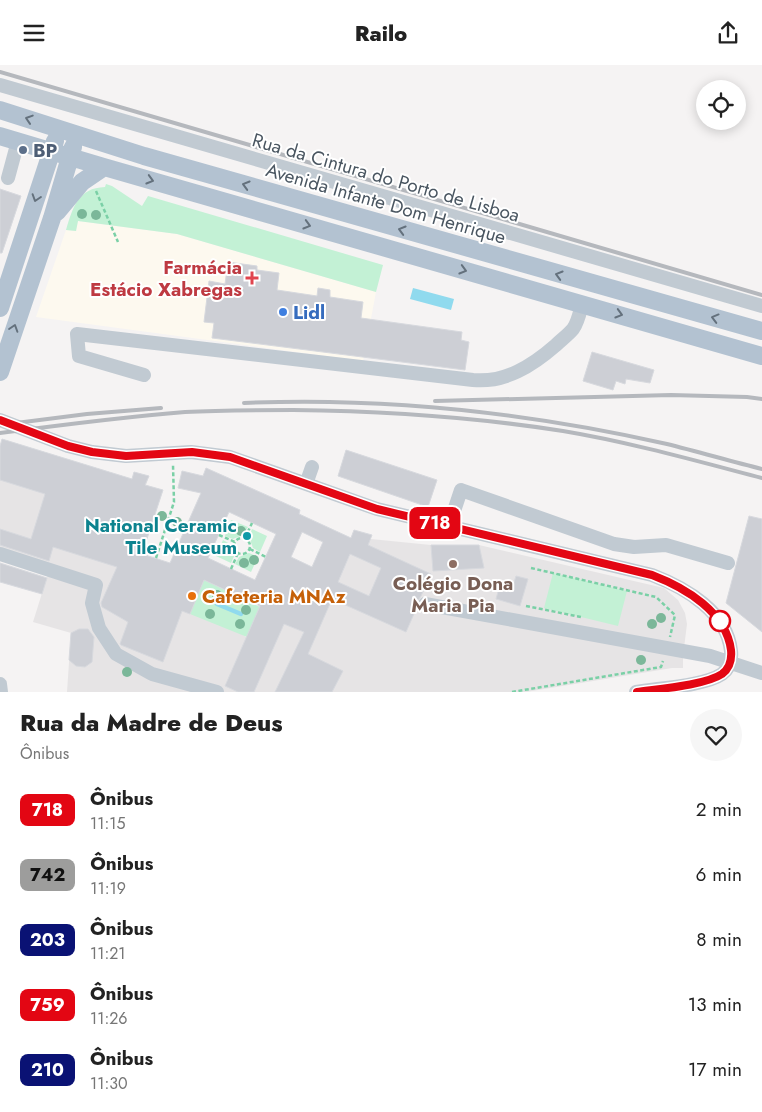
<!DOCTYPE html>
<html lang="pt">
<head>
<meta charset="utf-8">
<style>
  body { margin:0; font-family:Jost,sans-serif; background:#f6f6f6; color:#222; height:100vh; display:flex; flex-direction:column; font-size:19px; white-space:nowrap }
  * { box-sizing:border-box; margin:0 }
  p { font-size:16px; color:#767676 }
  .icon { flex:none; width:28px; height:28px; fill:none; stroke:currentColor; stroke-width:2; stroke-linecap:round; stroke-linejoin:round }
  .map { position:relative; height:627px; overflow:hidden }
  .panel { display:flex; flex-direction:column; background:#fff; flex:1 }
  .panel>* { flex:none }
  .badge { padding:0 10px; border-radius:8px; font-size:18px; line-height:32px }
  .buttons { position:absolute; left:696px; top:15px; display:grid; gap:10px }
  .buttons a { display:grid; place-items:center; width:50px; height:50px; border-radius:50%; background:#fff; box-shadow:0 2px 12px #0003; font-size:25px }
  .map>.badge { position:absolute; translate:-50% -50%; box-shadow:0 0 0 2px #fff }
  .round { display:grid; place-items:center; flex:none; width:52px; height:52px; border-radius:26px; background:#f6f6f6 }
  .summary { display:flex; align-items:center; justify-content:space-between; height:85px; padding:0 20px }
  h1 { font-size:24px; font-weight:800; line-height:38px }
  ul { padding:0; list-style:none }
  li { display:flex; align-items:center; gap:15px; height:65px; padding:0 20px }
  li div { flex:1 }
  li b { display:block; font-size:19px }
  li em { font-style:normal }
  li .badge { min-width:55px; font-weight:700; text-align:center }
  header { display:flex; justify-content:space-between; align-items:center; height:65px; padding:0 20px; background:#fff; font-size:22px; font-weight:800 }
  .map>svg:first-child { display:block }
  .commercial { fill:#fdf9ef }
  .education { fill:#e6e4e5 }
  .green { fill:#c3f1d5 }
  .water { fill:#90daee }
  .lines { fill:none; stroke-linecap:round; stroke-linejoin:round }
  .stream { stroke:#90daee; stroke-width:4.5 }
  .building { fill:#cdcfd5; stroke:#d7d9de; fill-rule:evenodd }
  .path { stroke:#7ad0a6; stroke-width:2.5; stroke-dasharray:4 2.5; stroke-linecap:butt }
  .minor { stroke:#c1cad2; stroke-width:14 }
  .major { stroke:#b3c2d1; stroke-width:18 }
  .rail { stroke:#b5b8bd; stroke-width:4 }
  .tree { fill:#7bb799 }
  .oneway { stroke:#64717d }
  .line-casing { stroke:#fff; stroke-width:11 }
  .line { stroke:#e30613; stroke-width:8 }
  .service-dot { fill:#5c6f8a; stroke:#fff; stroke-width:2 }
  .health-dot { fill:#e0444e; stroke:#fff; stroke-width:2 }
  .shop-dot { fill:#3f7fe0; stroke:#fff; stroke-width:2 }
  .culture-dot { fill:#0f9aa8; stroke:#fff; stroke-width:2 }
  .education-dot { fill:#8d6e63; stroke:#fff; stroke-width:2 }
  .food-dot { fill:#e8710a; stroke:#fff; stroke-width:2 }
  .stop-dot { fill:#fff; stroke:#e30613; stroke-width:2.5 }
  .labels { text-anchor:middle; stroke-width:4; stroke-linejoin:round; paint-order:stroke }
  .service-label { font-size:19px; font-weight:bold; fill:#4e5e75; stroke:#fff; text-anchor:start }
  .street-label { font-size:19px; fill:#4a5661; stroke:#fff }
  .health-label { font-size:19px; font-weight:bold; fill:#be3a42; stroke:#fff; text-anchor:end }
  .shop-label { font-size:19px; font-weight:bold; fill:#366cbe; stroke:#fff; text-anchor:start }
  .culture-label { font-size:19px; font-weight:bold; fill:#0d838f; stroke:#fff; text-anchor:end }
  .education-label { font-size:19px; font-weight:bold; fill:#785e54; stroke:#fff }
  .food-label { font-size:19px; font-weight:bold; fill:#c56008; stroke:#fff; text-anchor:start }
</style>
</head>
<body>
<header><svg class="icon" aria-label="menu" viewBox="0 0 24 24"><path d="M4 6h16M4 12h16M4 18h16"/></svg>Railo<svg class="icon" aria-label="share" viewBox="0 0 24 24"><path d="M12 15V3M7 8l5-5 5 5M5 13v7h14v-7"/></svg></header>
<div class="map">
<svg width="762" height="627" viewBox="0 0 762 627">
  <rect width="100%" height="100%" fill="#f5f3f3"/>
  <path class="commercial" d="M78,156L177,169L376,227L363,296L36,252L66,165L76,166Z"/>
  <path class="education" d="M2,374L132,414L134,407L149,411L146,420L163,425L142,489L123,483L116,502L184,524L246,572L339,514L350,490L345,487L354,465L371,474L431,480H479L664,523L678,535L685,548L687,559L683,591V603H672L526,627H67L71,568L33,557L48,509L0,495V381Z"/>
  <path class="green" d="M106,119L112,121L142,141L148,131L383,200L376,227L177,169L78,156L76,166L66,165C73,142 78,123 105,122Z
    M231,455L248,462L243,470L233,474L225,471Z
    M252,464L267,471L260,487L253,483L249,472Z
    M223,475L230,479L235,489L231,498L216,491Z
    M249,488L258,492L251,507L235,499L239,492Z
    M553,508L627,526L618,561L544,543Z
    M204,515L260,542L247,572L190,549Z"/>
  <path class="water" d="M413,223L454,234L451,245L410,234Z"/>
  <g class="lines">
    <path class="stream" d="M217,539L241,549"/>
  </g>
  <path class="building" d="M0,124L21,131L2,188H0Z
    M228,197L257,201V205L279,208L277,225L317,231L318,223L330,225V232L363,237L361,253L462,267L461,275L469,277L465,305L212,273L214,258L204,257L209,216L225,219Z
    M592,287L654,305L650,318L626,314L625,319L616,316L613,325L583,316Z
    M2,374L132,414L134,407L149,411L145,420L163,425L142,489L170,498L201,428L178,423L182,406L203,411L206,403L300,445L299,449L351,473L354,465L372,470L368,480L431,509L421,531L417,537V542L406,567L332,534L308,589L343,606L332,627H275L304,567L284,559L254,627H238L225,621L260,541L204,515L190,549L182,546L163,597L121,580L120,579L128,557L102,542L101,538L117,502L53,482L49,496L0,480V464L31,474L45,429L0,415V381ZM229,447L276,469L255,515L208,493ZM302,467L323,477L312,502L291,492ZM350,489L381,503L369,531L338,517Z
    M346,385L437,415L428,442L338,411Z
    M749,451L762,454V567L726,538Z
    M431,480H479L484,503L433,506Z
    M0,498L47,513L42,529L0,517Z
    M516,511L528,514L520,541L496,534L499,523L511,527Z
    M79,564H88L94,572L92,597L85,602L76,601L69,595L71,568Z"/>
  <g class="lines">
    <path class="path" d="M96,126L118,177
      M219,470L235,477
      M234 481a8 8 0 1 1 16 0a8 8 0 1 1-16 0Z
      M245,473L252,458
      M250,484L266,492
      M156,493L174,437L173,400
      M531,503L656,532L675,550L670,572
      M231,504L238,488
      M526,541L581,552
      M512,627L661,602L663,596"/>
    <path class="minor" d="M0,20L762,241
      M8,113L18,76
      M144,310L79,291L77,269L473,315C505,318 532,301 556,280C561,275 568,270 573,264C578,257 580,247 582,239
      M0,355L68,381L92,387L126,391L191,387L230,392L377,444L652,510C686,523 727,547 731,586C732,595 730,603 722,609C704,621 659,623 636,627
      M306,419L312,402
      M449,461L461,425L614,479L634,482L666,480L728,498
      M0,489L96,520L92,538L99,563L116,589L152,609L217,627
      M425,539L710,591L762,608
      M0,619L1,627"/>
    <path class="major" d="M0,45L144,91L762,266
      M0,71L104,102L762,291
      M57,147L82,117L104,102
      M0,243L55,76
      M0,307L52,153L73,82"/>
    <path class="rail" d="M0,7L762,230
      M435,336L671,330L747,332L762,334
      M244,338C385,332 529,348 667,379C699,387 730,396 762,404
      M0,360L87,349L161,343
      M0,368C61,360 123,352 185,347C220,345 257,345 293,345C383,346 474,352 563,366C629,377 697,396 762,413"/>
  </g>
  <g class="tree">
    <circle cx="82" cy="149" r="5"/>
    <circle cx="96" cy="150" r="5"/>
    <circle cx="162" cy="451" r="5"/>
    <circle cx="177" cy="457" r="5"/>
    <circle cx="241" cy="466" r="5"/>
    <circle cx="254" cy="495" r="5"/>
    <circle cx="244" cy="498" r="5"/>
    <circle cx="217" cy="530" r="5"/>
    <circle cx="246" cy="545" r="5"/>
    <circle cx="210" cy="549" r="5"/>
    <circle cx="661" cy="553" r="5"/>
    <circle cx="240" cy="559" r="5"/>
    <circle cx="652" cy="559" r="5"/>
    <circle cx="641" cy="595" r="5"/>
    <circle cx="127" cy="607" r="5"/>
  </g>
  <defs><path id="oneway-chevron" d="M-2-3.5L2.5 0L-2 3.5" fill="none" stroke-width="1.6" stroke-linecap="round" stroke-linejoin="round" transform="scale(1.25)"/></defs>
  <g class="oneway">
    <use href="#oneway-chevron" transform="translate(29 54) rotate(-162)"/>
    <use href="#oneway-chevron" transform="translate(150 115) rotate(16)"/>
    <use href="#oneway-chevron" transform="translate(246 120) rotate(-164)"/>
    <use href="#oneway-chevron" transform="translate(36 133) rotate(108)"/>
    <use href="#oneway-chevron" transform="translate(307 160) rotate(16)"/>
    <use href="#oneway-chevron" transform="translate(402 165) rotate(-164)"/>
    <use href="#oneway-chevron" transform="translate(463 205) rotate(16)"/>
    <use href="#oneway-chevron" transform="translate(559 210) rotate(-164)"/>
    <use href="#oneway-chevron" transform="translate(619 249) rotate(16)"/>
    <use href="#oneway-chevron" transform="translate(715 253) rotate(-165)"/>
    <use href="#oneway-chevron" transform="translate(14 263) rotate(-72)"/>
  </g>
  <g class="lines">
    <defs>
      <path id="line" d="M0,355L68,381L92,387L126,391L192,387L230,392L377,444L652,510C686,523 726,547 731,585C732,595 730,603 722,609C706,620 658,624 637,627"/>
    </defs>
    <use href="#line" class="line-casing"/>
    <use href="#line" class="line"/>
  </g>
  <circle class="service-dot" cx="23" cy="85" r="5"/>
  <path class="health-dot" d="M249.5 205.5h5v5h5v5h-5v5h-5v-5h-5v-5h5z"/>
  <circle class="shop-dot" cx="283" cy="247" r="5"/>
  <circle class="culture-dot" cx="247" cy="471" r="5"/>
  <circle class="education-dot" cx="453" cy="499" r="5"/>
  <circle class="food-dot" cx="192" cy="531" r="5"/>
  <circle class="stop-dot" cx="720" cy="556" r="10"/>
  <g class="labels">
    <g class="service-label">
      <text x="33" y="92">BP</text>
    </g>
    <g class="street-label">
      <text transform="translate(386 112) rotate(16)" y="7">Rua da Cintura do Porto de Lisboa</text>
      <text transform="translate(386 138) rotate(16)" y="7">Avenida Infante Dom Henrique</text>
    </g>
    <g class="health-label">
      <text x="242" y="209">Farmácia<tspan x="242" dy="22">Estácio Xabregas</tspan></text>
    </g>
    <g class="shop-label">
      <text x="293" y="254">Lidl</text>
    </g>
    <g class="culture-label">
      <text x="237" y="467">National Ceramic<tspan x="237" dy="22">Tile Museum</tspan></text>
    </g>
    <g class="education-label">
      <text x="453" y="525">Colégio Dona<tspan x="453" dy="22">Maria Pia</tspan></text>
    </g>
    <g class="food-label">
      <text x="202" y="538">Cafeteria MNAz</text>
    </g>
  </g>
</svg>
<div class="buttons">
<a><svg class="icon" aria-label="locate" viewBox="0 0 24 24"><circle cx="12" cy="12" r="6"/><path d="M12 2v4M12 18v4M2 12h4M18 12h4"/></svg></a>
</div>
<b class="badge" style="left:435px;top:458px;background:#e30613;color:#fff">718</b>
</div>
<section class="panel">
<div class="summary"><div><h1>Rua da Madre de Deus</h1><p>Ônibus</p></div><a class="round"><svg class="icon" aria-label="heart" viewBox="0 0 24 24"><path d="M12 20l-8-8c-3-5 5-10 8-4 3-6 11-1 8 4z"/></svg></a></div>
<ul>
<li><span class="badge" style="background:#e30613;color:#fff">718</span><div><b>Ônibus</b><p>11:15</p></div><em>2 min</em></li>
<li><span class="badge" style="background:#9d9d9c;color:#111">742</span><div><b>Ônibus</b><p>11:19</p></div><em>6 min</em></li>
<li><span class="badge" style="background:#0a1274;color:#fff">203</span><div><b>Ônibus</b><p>11:21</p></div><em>8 min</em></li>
<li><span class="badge" style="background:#e30613;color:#fff">759</span><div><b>Ônibus</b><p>11:26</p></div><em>13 min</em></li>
<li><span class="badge" style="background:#0a1274;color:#fff">210</span><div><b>Ônibus</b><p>11:30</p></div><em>17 min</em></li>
</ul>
</section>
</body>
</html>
